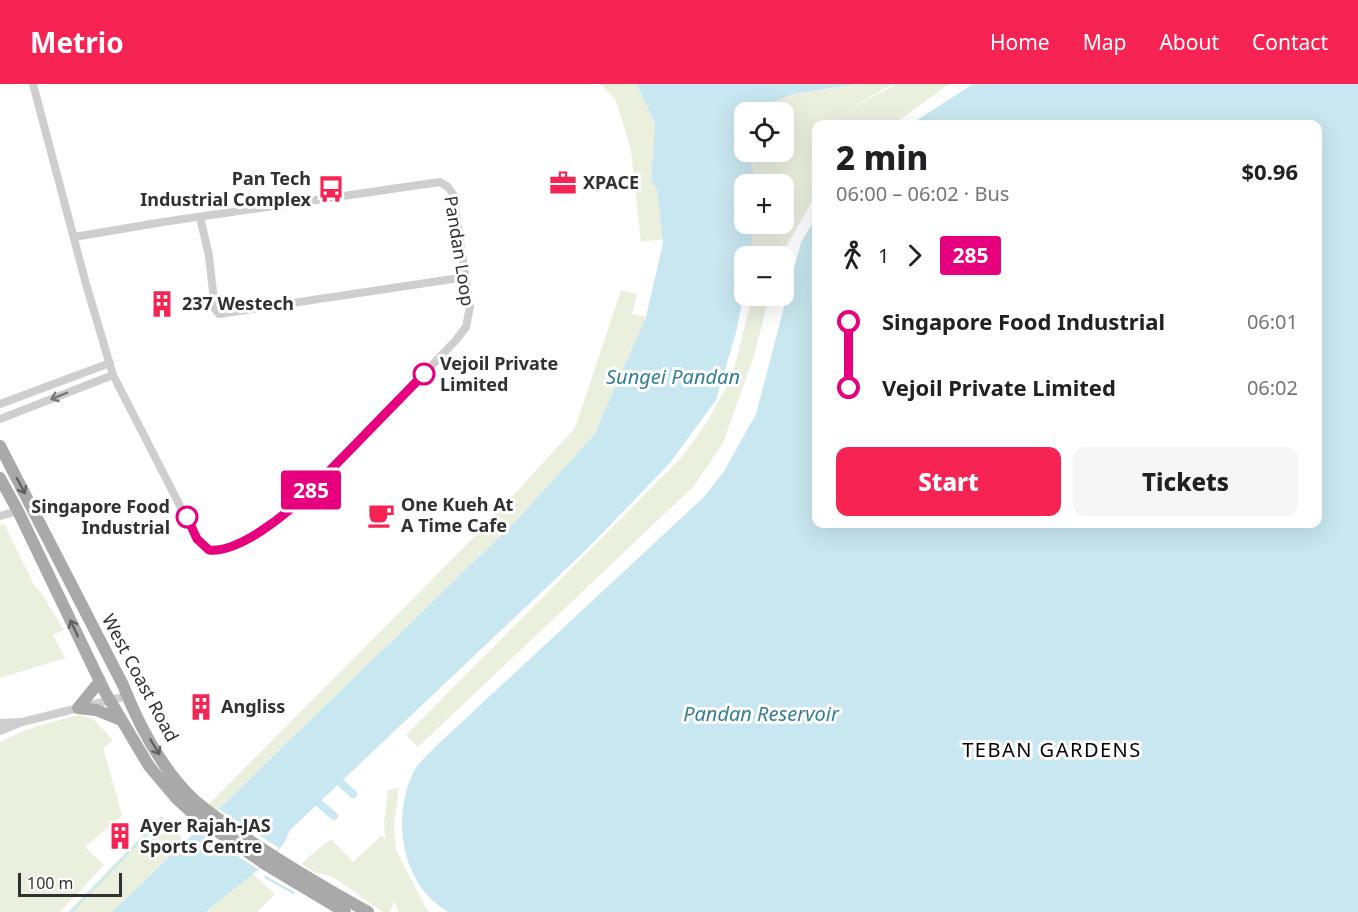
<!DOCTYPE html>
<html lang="en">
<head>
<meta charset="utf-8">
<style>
  body { margin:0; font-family:"Noto Sans",sans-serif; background:#f6f6f6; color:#202124; height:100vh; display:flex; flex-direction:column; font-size:22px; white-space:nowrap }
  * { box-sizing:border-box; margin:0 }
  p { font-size:20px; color:#757577 }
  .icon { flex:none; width:33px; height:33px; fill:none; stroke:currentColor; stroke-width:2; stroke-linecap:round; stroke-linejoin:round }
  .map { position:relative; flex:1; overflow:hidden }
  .details { position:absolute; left:812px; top:36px; width:510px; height:408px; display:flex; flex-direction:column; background:#fff; border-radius:12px; box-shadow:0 6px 24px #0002 }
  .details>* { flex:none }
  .badge { padding:0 12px; border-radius:4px; font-size:21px; line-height:39px }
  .buttons { position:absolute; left:734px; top:18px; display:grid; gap:12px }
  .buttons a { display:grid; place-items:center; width:60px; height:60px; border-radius:12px; background:#fff; box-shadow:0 6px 24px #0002; font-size:30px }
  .scale { position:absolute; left:18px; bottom:15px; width:104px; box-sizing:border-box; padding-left:6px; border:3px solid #313131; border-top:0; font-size:16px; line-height:21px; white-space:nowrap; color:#313131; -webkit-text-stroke:4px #fff; paint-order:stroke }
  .map>.badge { position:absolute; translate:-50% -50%; box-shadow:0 0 0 3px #fff }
  .legs { display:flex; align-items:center; gap:9px; height:66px; padding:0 24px; font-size:20px }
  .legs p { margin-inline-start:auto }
  .head { display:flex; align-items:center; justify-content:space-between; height:102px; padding:0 24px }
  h1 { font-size:33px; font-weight:800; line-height:45px }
  .action { display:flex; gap:12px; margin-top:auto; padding:12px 24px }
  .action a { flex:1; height:69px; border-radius:12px; background:#f72453; color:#fff; font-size:24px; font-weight:800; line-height:69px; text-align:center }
  .action a+a { background:#f6f6f6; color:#202124 }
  ul { padding:0 24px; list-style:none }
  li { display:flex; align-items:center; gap:21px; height:66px; font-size:22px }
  li i { display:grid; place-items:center; width:9px; height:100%; margin:0 8px; background:currentColor }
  li i::after { content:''; width:15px; height:15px; margin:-8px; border:4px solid; border-radius:50%; background:#fff }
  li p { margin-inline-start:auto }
  li:first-child i { background:linear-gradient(#0000 50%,currentColor 0) }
  li:last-child i { background:linear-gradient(currentColor 50%,#0000 0) }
  header { display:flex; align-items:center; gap:36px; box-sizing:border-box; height:84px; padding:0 30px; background:#f72453; color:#fff }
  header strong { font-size:28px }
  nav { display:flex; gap:33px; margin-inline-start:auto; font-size:21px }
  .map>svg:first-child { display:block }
  .green { fill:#eaefde }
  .water { fill:#c9e7f0 }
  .pier { fill:#fff }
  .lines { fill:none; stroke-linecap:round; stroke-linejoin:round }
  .stream { stroke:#c9e7f0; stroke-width:2 }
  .canal { stroke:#c9e7f0; stroke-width:8 }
  .minor { stroke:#cecece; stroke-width:8 }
  .primary { stroke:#a9a9a9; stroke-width:12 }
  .oneway { stroke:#787878 }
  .oneway2 { stroke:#616161 }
  .line-1-casing { stroke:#fff; stroke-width:14 }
  .line-1 { stroke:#e6007e; stroke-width:9 }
  .stop-1-dot { fill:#fff; stroke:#e6007e; stroke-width:3 }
  .labels { text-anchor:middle; stroke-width:6; stroke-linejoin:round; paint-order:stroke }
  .poi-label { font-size:18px; font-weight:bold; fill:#313131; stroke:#fff; text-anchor:start }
  .street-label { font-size:18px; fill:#313131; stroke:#fff }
  .stop-label { font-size:18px; font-weight:bold; fill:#313131; stroke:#fff; text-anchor:start }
  .water-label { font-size:20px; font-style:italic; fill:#337e96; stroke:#fff }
  .neighbourhood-label { font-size:20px; letter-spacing:1.5px; fill:#000; stroke:#fff }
</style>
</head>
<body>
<header>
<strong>Metrio</strong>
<nav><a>Home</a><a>Map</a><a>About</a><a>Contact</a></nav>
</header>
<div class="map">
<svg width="1358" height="828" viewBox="0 0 1358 828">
  <rect width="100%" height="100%" fill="#fff"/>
  <path class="green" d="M601,0H637L655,40L651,96L657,106L663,155L641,158L631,66L616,17Z
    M856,0H892L845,28L897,0H949L894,40H816V110L781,172H757L751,170L753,140H783V100H777L784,88L775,100H758L746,70V68H783V28H750L793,10Z
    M621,206L637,210L632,230L646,233L594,351L516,437L216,727L208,721L487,440L575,344Z
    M752,212H769L754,272L723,359L694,402L418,663L406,651L681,374L707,338L732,293Z
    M4,440L34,501L42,510L64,546L53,551L65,574L0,594V441Z
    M78,631L93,635L113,656L103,664L122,731L85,763L104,781L60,828H0V658L25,646Z
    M399,704L394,741L396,766L427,826L430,828H399L393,815V821L389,828H383L333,793L314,788L302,780L307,774L331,755L353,778L381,752L386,755L384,740L388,706Z
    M161,732L185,757L112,828H68Z
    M253,790L275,810L257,828H207L227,808Z"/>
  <path class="water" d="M637,0H856L793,10L750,28H744V68H746L758,100H744V140H753L751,172H744V208L736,249L716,316L669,380L588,464L290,746C288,750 287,755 284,759C264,786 231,805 206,828H112L516,437L594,351L646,233L663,159L657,106L651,96L655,40Z
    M973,0H1358V828H448C442,823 434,819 429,813C399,780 394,727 414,687C419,678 429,670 435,663L705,412L724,387L756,330L801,158L816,134V440H1317V40H911Z"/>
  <path class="pier" d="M219,725L279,764L257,785L197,745Z"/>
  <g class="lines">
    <path class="stream" d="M265,793L294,809
      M71,828L162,734"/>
    <path class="canal" d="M341,699L353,710
      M320,720L334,732"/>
    <path class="minor" d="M33,0L86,200L113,291L197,455L209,466L225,465L249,454L288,428L360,357L456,256L466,243L470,223L453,110L448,103L440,98L163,138L74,153
      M200,133L209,172L215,225L219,230L466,193
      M0,320L110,279
      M0,335L113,291
      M0,432L18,427
      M0,639L21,638
      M0,647L22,638L127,612"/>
    <path class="primary" d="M0,362L123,601C138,639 160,681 189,711C205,727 224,739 243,752C284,780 325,804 368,828
      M0,394L18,427L105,608L149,682L176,714L198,734L265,780L345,828
      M78,624L96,626L121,636
      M78,624L100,597"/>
  </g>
  <defs><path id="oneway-shaft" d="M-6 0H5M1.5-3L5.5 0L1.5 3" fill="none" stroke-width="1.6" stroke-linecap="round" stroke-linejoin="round" transform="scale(1.5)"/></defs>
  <use class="oneway" href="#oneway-shaft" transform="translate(59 312) rotate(158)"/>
  <g class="oneway2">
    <use href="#oneway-shaft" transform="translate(21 402) rotate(62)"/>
    <use href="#oneway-shaft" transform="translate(74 544) rotate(-115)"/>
    <use href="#oneway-shaft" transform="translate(155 663) rotate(59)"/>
  </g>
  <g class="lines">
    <defs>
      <path id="line-1" d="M187,433L197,455L209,466C239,469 285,431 306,411L424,290"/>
    </defs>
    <use href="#line-1" class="line-1-casing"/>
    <use href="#line-1" class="line-1"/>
  </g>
  <defs>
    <symbol id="office-bare" viewBox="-9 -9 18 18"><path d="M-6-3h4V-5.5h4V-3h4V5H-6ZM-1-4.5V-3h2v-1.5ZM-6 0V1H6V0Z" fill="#f72453" stroke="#fff" stroke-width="2.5" paint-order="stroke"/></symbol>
    <symbol id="bus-bare" viewBox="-9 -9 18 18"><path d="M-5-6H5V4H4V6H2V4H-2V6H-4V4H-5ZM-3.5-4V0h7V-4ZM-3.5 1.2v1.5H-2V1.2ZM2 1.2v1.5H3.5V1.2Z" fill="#f72453" stroke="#fff" stroke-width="2.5" paint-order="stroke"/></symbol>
    <symbol id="building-bare" viewBox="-9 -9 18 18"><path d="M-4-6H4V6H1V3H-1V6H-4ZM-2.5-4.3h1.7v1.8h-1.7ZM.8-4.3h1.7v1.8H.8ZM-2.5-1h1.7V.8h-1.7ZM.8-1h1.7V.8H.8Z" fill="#f72453" stroke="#fff" stroke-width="2.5" paint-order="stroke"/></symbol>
    <symbol id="cafe-bare" viewBox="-9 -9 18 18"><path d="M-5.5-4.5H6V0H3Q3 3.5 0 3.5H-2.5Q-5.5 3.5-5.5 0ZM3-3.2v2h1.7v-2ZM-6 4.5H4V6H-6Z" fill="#f72453" stroke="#fff" stroke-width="2.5" paint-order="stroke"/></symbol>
  </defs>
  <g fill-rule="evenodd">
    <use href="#office-bare" x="544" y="80" width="38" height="38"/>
    <use href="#bus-bare" x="312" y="86" width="38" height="38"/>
    <use href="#building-bare" x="143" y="201" width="38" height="38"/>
    <use href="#cafe-bare" x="362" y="412" width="38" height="38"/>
    <use href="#building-bare" x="182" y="604" width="38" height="38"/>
    <use href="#building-bare" x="101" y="733" width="38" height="38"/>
  </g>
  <g class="stop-1-dot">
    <circle cx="424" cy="290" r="10"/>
    <circle cx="187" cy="433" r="10"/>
  </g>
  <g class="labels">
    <g class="poi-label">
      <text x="311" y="101" text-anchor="end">Pan Tech<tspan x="311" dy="21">Industrial Complex</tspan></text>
      <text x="583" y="105">XPACE</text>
      <text x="182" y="226">237 Westech</text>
      <text x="401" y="427">One Kueh At<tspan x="401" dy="21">A Time Cafe</tspan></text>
      <text x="221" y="629">Angliss</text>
      <text x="140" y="748">Ayer Rajah-JAS<tspan x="140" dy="21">Sports Centre</tspan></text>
    </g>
    <g class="street-label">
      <text transform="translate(459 167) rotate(81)" y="6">Pandan Loop</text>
      <text transform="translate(140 594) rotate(62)" y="6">West Coast Road</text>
    </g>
    <g class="stop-label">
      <text x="440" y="286">Vejoil Private<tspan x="440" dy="21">Limited</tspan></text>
      <text x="170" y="429" text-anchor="end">Singapore Food<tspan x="170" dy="21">Industrial</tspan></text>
    </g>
    <g class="water-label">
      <text x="673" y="300">Sungei Pandan</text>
      <text x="761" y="637">Pandan Reservoir</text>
    </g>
    <g class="neighbourhood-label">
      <text x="1052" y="673">TEBAN GARDENS</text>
    </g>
  </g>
</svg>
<div class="buttons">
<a><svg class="icon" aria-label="locate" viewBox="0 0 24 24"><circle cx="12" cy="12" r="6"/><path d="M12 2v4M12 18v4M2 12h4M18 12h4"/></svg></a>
<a>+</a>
<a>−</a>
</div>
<div class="scale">100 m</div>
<b class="badge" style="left:311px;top:406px;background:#e6007e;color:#fff">285</b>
<section class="details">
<div class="head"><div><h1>2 min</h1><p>06:00 – 06:02 · Bus</p></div><b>$0.96</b></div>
<div class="legs"><svg class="icon" aria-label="walk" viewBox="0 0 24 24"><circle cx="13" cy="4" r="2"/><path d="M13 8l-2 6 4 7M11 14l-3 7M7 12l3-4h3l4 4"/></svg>1<svg class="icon" aria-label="forward" viewBox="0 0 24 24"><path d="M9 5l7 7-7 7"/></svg><b class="badge" style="background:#e6007e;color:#fff">285</b></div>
<ul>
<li><i style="color:#e6007e"></i><b>Singapore Food Industrial</b><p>06:01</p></li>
<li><i style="color:#e6007e"></i><b>Vejoil Private Limited</b><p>06:02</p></li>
</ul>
<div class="action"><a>Start</a><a>Tickets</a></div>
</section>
</div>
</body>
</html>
